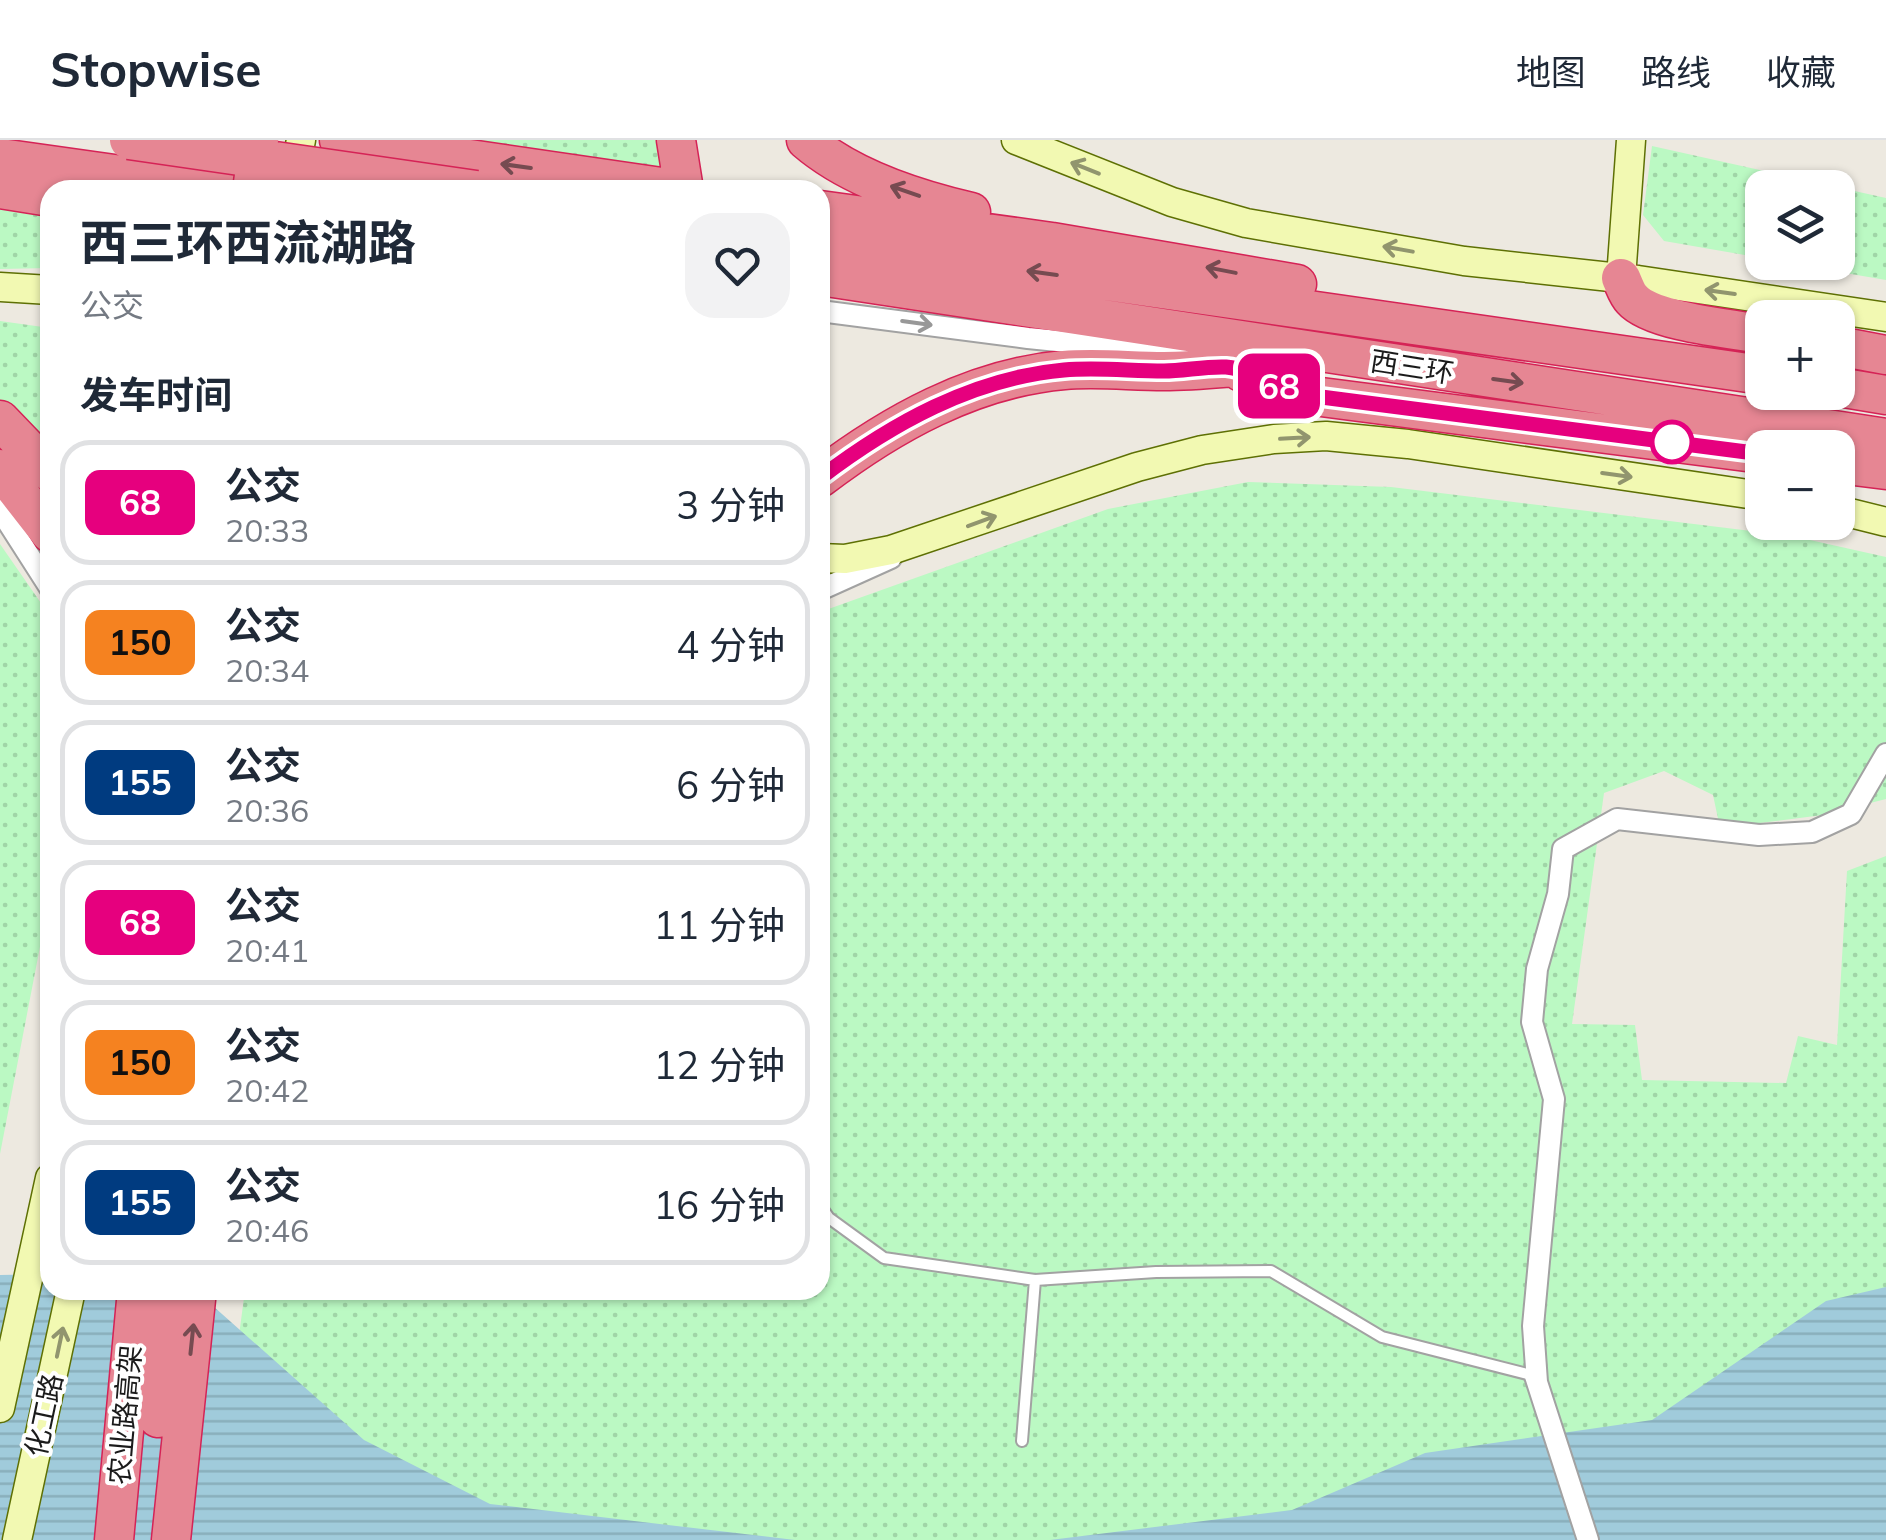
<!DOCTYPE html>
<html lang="zh">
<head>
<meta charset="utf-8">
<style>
  body { margin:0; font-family:Mulish,"Noto Sans SC",sans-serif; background:#f2f2f3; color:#1f2937; height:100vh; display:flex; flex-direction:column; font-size:38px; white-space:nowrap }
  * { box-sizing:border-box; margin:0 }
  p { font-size:32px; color:#747a83 }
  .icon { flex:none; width:55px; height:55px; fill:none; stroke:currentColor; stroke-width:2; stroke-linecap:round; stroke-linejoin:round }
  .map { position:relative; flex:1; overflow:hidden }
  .side { position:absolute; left:40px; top:40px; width:790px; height:1120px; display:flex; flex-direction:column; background:#fff; border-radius:30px; box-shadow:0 2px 8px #0004 }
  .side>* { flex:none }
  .badge { padding:0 20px; border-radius:15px; font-size:35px; line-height:65px }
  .tools { position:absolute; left:1745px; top:30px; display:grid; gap:20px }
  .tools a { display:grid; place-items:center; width:110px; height:110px; border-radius:20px; background:#fff; box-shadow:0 2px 8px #0004; font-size:50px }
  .map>.badge { position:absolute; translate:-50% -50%; box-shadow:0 0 0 5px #fff }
  h2 { padding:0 40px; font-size:38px; line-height:90px }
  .round { display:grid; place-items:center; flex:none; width:105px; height:105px; border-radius:30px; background:#f2f2f3 }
  .summary { display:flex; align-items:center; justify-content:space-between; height:170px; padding:0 40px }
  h1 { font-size:48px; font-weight:700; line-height:75px }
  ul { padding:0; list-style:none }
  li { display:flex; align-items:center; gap:30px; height:125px; margin:0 20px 15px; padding:0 20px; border:5px solid #e0e1e3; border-radius:30px }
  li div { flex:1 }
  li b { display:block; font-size:38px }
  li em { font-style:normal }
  li .badge { min-width:110px; font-weight:700; text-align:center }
  header { display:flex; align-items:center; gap:60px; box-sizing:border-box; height:140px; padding:0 50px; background:#fff; border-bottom:2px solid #e0e1e3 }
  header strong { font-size:48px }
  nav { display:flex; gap:55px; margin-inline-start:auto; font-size:35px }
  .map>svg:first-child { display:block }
  .park { fill:url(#park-dots) }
  .water { fill:url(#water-rules) }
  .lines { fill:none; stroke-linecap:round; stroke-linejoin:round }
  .lane-casing { stroke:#a2a2a2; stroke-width:14 }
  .street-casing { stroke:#a2a2a2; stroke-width:24 }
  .secondary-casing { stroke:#5e7004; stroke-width:31 }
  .highway-casing { stroke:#d52356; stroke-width:41 }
  .lane { stroke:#fff; stroke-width:10 }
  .street { stroke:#fff; stroke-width:20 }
  .secondary { stroke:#f2f9b2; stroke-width:28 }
  .highway { stroke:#e68693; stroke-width:38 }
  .highway-bridge-casing { stroke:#d52356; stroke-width:41; stroke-linecap:butt }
  .highway-bridge { stroke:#e68693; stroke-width:38 }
  .oneway { stroke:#764b51 }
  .oneway2 { stroke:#91956e }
  .oneway3 { stroke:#989898 }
  .line-casing { stroke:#fff; stroke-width:22 }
  .line { stroke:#e6007e; stroke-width:15 }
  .stop-dot { fill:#fff; stroke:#e6007e; stroke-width:5 }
  .labels { text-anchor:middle; stroke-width:8; stroke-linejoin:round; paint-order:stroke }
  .street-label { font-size:28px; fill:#1b1b1b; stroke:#fff }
</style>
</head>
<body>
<header>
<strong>Stopwise</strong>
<nav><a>地图</a><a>路线</a><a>收藏</a></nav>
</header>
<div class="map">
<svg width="1886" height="1400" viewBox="0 0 1886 1400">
  <defs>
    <pattern id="park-dots" width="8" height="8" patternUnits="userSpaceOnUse" patternTransform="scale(2.5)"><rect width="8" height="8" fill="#bbf9c3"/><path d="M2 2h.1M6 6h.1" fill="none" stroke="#a0d5a7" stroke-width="1.8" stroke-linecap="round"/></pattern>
    <pattern id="water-rules" width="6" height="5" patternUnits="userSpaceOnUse" patternTransform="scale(2.5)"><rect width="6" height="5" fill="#a0cbdb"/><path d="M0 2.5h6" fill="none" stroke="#89aebb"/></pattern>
  </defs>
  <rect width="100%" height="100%" fill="#ede9e0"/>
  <path class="park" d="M400,0H656L666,32Z
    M1652,6L1886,58V140L1787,123L1838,122V48H1762V118L1664,101L1643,75Z
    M0,64L50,71V128L0,129Z
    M0,181L50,188V424L0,355Z
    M1248,342L1391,347L1792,396L1886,417V659L1823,675L1720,688L1713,655L1664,631L1604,653L1572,884L1635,885L1642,940L1786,943L1798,896L1837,905L1847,731L1886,716V1400H212L245,1150H820V472L1108,369Z
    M0,404L50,476V755L0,1014Z"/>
  <path class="water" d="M50,1134V1150H195L364,1300L490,1364L795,1400H0V1135Z
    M1886,1147V1400H1050L1292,1370L1425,1313L1652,1280L1826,1161Z"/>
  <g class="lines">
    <defs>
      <path id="lane" d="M820,1065L829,1078L884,1118L1035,1140L1156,1132L1271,1131L1382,1197L1535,1236
        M1022,1301L1035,1140"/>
      <path id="street" d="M820,171L1028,198L1195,215
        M0,370L50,448
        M820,450L891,418
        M1535,1236L1588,1400
        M1537,1242L1533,1186L1554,959L1532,882L1537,829L1558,754L1563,709L1617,679L1759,695L1812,692L1851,674L1886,614"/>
      <path id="secondary" d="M1016,0L1172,62L1246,83L1464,121L1638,140L1886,177
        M291,50L301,0
        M1621,138L1631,0
        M0,147L50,150
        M1838,370L1886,382
        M820,418L845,419L891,410L1137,327L1202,310L1274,299L1326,296L1408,304L1762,356
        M0,1268L50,1038
        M17,1400L71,1150"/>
      <path id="highway" d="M339,0L682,50
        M676,0L684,50
        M806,0C850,38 915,59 971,72
        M0,18L228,50
        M0,49L50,57
        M820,70L1052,102L1297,144
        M820,100L1762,235
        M820,136L1886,298
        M1621,138C1624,144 1627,154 1632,159C1652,182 1732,189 1762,194
        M1838,206L1886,215
        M1241,232L1298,254L1762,314
        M1838,247L1886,255
        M0,280L50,332
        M1838,324L1886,330
        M0,329L50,393
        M820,338C891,284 973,238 1064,230C1097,227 1130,231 1164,231C1207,231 1251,224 1295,224
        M158,1278L169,1150
        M114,1400L137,1150
        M171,1400L197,1150"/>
    </defs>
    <use href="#lane" class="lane-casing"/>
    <use href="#street" class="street-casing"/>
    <use href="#secondary" class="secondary-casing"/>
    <use href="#highway" class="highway-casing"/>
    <use href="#lane" class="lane"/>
    <use href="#street" class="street"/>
    <use href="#secondary" class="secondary"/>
    <use href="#highway" class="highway"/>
    <defs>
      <path id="highway-bridge" d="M129,0L476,50
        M252,50L259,0"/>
    </defs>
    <use href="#highway-bridge" class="highway-bridge-casing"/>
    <use href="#highway-bridge" class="highway-bridge"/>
  </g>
  <defs><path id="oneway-shaft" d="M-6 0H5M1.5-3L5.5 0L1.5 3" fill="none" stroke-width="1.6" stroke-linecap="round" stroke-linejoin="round" transform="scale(2.5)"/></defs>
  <g class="oneway">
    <use href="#oneway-shaft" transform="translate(516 26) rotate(-172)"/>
    <use href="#oneway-shaft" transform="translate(905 51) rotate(-161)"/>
    <use href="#oneway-shaft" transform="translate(1221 130) rotate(-169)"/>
    <use href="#oneway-shaft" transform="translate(1042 133) rotate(-172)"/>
    <use href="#oneway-shaft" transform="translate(1508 241) rotate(8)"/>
    <use href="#oneway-shaft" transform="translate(192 1199) rotate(-84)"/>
  </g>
  <g class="oneway2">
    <use href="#oneway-shaft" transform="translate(1085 28) rotate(-158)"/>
    <use href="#oneway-shaft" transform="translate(1398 109) rotate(-170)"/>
    <use href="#oneway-shaft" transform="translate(1720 152) rotate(-172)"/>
    <use href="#oneway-shaft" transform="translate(1295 298) rotate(-3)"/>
    <use href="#oneway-shaft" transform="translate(1617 335) rotate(8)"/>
    <use href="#oneway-shaft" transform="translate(982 381) rotate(-20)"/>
    <use href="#oneway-shaft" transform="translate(60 1202) rotate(-78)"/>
  </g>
  <use class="oneway3" href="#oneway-shaft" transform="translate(917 183) rotate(8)"/>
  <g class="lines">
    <defs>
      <path id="line" d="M820,338C891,284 973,238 1064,230C1097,227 1130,231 1164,231C1184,231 1205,226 1226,227C1249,229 1276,245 1298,254L1762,314"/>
    </defs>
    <use href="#line" class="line-casing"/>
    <use href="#line" class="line"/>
  </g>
  <circle class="stop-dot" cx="1672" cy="302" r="20"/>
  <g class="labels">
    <g class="street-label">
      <text transform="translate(1412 227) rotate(9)" y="10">西三环</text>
      <text transform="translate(44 1275) rotate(-78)" y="10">化工路</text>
      <text transform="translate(125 1275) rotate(-85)" y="10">农业路高架</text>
    </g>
  </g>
</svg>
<div class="tools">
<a><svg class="icon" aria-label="layers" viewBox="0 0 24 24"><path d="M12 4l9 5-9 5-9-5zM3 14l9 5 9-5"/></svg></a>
<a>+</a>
<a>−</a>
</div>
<b class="badge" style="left:1279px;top:246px;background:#e6007e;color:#fff">68</b>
<section class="side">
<div class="summary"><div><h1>西三环西流湖路</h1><p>公交</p></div><a class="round"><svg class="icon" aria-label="heart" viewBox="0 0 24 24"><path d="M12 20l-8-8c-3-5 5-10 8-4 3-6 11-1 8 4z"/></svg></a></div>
<h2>发车时间</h2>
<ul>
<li><span class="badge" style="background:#e6007e;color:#fff">68</span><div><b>公交</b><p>20:33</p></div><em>3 分钟</em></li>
<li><span class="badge" style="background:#f58220;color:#111">150</span><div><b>公交</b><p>20:34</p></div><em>4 分钟</em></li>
<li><span class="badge" style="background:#003b80;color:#fff">155</span><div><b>公交</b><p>20:36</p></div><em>6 分钟</em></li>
<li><span class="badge" style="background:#e6007e;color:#fff">68</span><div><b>公交</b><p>20:41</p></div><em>11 分钟</em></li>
<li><span class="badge" style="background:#f58220;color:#111">150</span><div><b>公交</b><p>20:42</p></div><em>12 分钟</em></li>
<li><span class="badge" style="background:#003b80;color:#fff">155</span><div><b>公交</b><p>20:46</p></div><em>16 分钟</em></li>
</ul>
</section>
</div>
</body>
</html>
